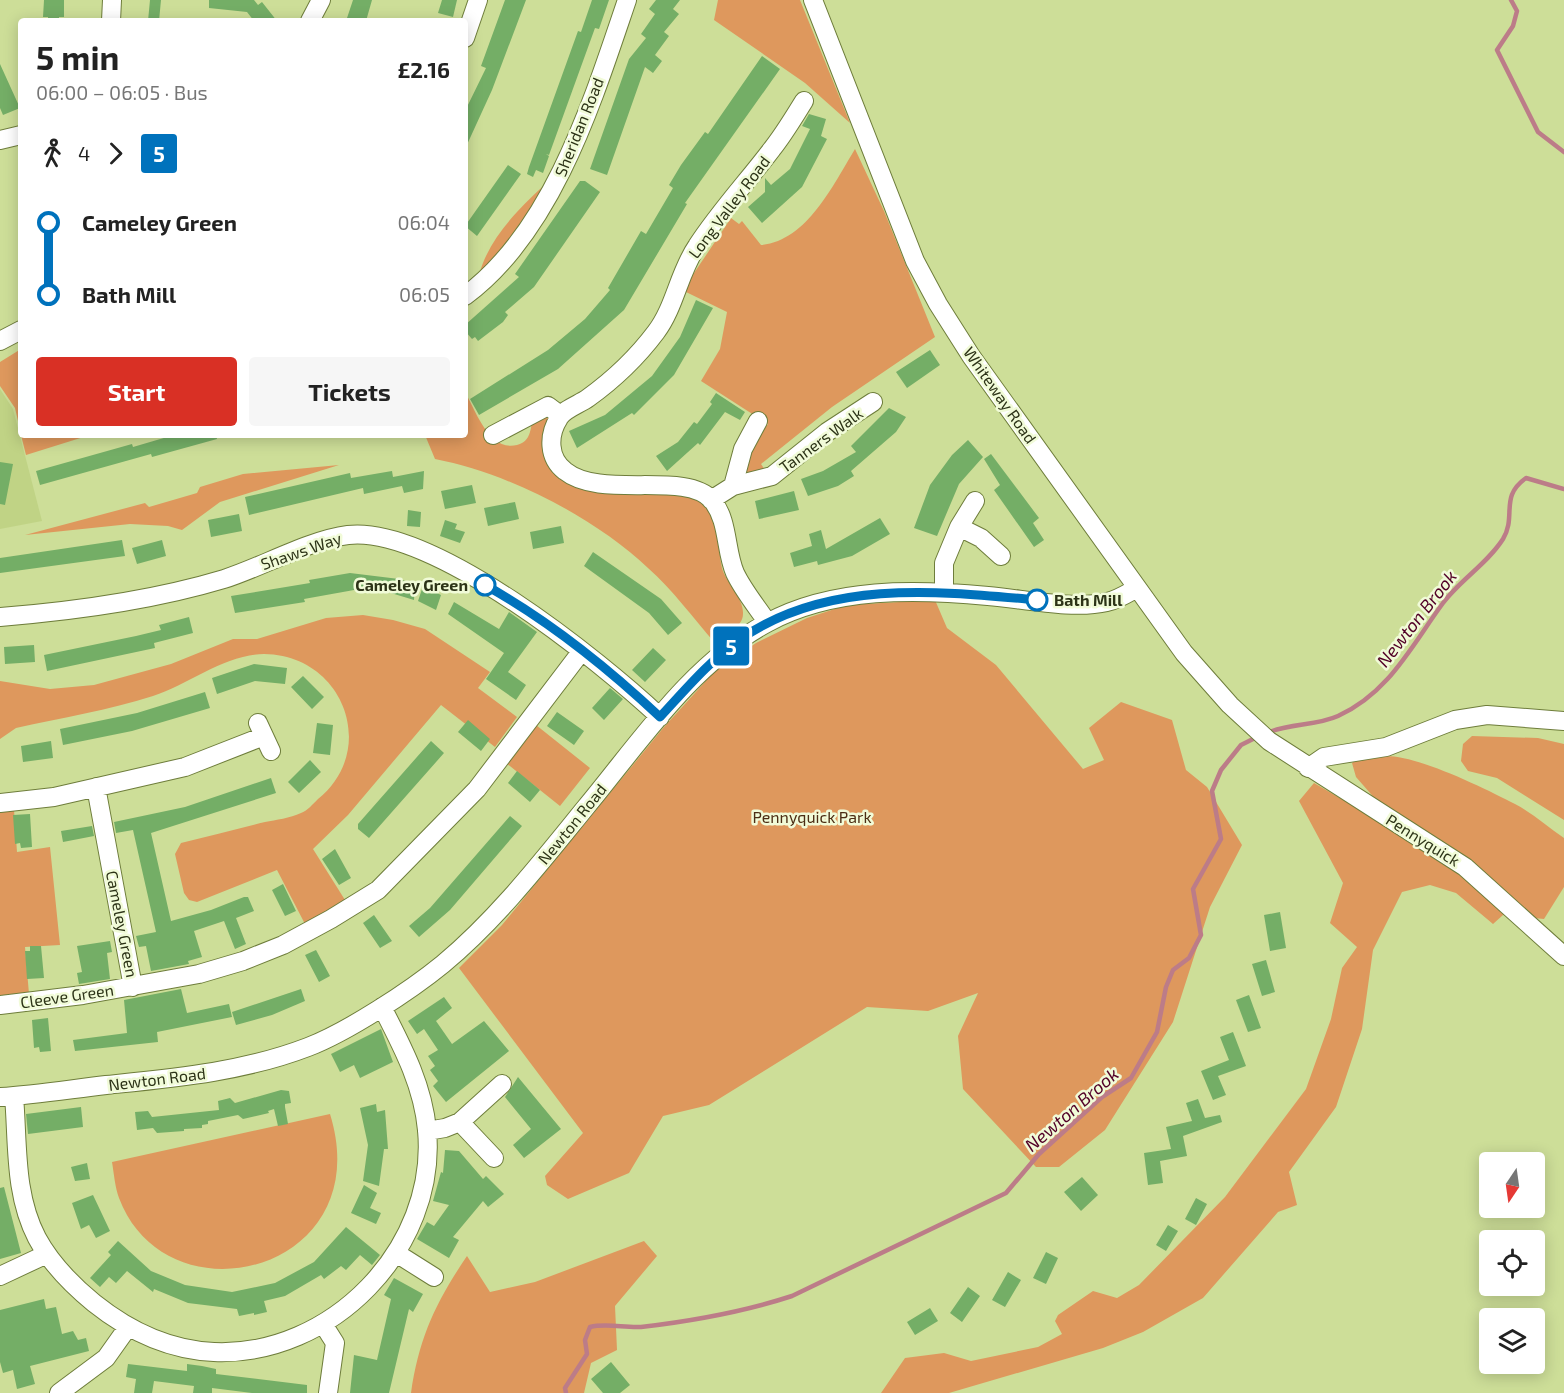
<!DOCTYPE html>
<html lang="en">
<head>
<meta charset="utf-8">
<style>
  body { margin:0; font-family:"Exo 2",sans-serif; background:#f6f6f6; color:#222; height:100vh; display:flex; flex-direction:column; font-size:22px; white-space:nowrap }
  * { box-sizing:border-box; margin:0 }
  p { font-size:20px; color:#767676 }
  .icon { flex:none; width:33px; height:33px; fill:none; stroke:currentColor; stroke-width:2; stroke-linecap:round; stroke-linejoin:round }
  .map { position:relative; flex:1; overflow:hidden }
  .panel { position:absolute; left:18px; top:18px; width:450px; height:420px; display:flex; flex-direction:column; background:#fff; border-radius:6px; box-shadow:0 3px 15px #0003 }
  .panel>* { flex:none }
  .badge { padding:0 12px; border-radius:4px; font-size:21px; line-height:39px }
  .needle { width:39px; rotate:193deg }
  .fabs { position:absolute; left:1479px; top:1152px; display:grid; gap:12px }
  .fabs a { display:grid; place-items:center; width:66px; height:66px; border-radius:6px; background:#fff; box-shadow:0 3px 15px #0003; font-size:30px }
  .map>.badge { position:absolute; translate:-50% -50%; box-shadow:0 0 0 3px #fff }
  .legs { display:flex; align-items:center; gap:9px; height:66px; padding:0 18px; font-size:20px }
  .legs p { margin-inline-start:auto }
  .overview { display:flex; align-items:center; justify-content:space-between; height:102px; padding:0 18px }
  h1 { font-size:33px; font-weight:700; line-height:45px }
  .cta { display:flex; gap:12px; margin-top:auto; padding:12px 18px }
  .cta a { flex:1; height:69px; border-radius:6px; background:#d93025; color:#fff; font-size:24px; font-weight:700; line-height:69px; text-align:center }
  .cta a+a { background:#f6f6f6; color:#222 }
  ul { padding:0 18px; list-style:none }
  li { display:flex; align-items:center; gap:21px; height:72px; font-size:22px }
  li i { display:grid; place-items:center; width:9px; height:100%; margin:0 8px; background:currentColor }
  li i::after { content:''; width:15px; height:15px; margin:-8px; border:4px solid; border-radius:50%; background:#fff }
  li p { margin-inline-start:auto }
  li:first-child i { background:linear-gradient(#0000 50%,currentColor 0) }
  li:last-child i { background:linear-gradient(currentColor 50%,#0000 0) }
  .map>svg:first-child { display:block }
  .built { fill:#c0d385 }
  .green { fill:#de985d }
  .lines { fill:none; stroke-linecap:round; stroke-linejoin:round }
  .stream { stroke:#bc7c88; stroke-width:4.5 }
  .building { fill:#74ae66 }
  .minor-casing { stroke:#6e7d3b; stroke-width:20 }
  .minor { stroke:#fff; stroke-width:18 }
  .line-1-casing { stroke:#fff; stroke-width:14 }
  .line-1 { stroke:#0072bc; stroke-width:9 }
  .stop-1-dot { fill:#fff; stroke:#0072bc; stroke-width:3 }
  .labels { text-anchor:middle; stroke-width:5; stroke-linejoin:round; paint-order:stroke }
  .street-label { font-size:16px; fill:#2c3317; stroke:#f1fbd8 }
  .stop-label { font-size:16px; font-weight:bold; fill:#2c3317; stroke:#f1fbd8; text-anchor:end }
  .park-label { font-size:16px; fill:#4c2e14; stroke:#f1fbd8 }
  .water-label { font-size:18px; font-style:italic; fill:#520027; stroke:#f1fbd8 }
</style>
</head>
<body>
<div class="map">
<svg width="1564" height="1393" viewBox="0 0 1564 1393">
  <rect width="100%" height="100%" fill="#cdde98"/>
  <path class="built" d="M0,389L13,409L42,521L0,529Z"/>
  <path class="green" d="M718,0H800L850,123L805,83L714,20Z
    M855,149L884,211L935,337L832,407L761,464L765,470L748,473L745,470C747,453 757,437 768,424L701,381L720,349L727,312L686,292L690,279L731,218L739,224L742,221L761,245C807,241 833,185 855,149Z
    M554,176L540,202L479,275C490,234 524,204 554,176Z
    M21,349V434L15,408L0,386V362Z
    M465,392C476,411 489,452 517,445C521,444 525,442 528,437C535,424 526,417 548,417L544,457L552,470L687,492C735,513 713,530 722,568C726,583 744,598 743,614C743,627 724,636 715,643C693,618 673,590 648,568C594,517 508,473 435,459L425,435H465Z
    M21,435H90L26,455Z
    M339,465L220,502L182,530L168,526L130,524L25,535L145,503L149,507L197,493L200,487L243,474Z
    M935,600L947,628L996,665L1083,769L1104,760L1089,728L1121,702L1172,720L1186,770L1207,787L1242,845L1210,907L1173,1022L1105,1130L1059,1167H1036L963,1089L958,1036L978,993L928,1011L867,1007L709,1105L663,1116L629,1173L568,1199L547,1185L545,1176L583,1133L459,968L502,925L664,727L714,672L756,643L807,618L847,605Z
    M363,615L393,620L425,629L490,672L478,688L517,717L495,747L441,705L348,815L313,849L345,900L305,924L277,870L197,902L189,900L184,893L175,854L181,843C209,836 237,829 265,822C276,820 290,818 301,813C307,811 313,804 318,799C379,750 344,655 264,654C226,654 189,684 153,696C109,710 61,718 16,728L0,739V681L50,689L94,685L171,664L233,639H257L326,618Z
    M536,725L590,768L560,806L506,763Z
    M1472,736L1538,738L1564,744V820L1497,778L1468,771L1461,761L1463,744Z
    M1386,756C1419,756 1484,788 1515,804C1532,813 1548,827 1564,838V887L1544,919L1503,915L1493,924L1456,893L1430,885L1402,892L1373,950L1362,1029L1336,1107L1289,1172L1297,1205L1278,1212L1203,1298L1143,1332L1103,1348L949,1393H881L905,1358L944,1353L971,1361L1038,1347L1062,1334L1055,1321L1058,1315L1093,1291L1117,1298L1139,1285L1225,1197L1306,1089L1331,1019L1342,968L1357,947L1330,923L1343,883L1299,801L1314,783L1374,818L1377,801L1356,777L1352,763L1358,758Z
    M0,810H14L17,852L50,847L60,945L25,947L29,994L0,996Z
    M330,1114C379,1272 167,1325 119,1198C115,1187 114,1174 112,1162Z
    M644,1241L657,1256L615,1306L617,1350L591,1363L584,1393H411C419,1337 436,1302 467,1256L490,1292L535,1282Z"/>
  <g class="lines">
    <path class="stream" d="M1511,0L1517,11L1513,26L1497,50L1538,132L1564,152
      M1267,733C1290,723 1316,726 1338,716C1389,693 1412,645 1443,603C1460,580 1487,564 1503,539C1517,516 1499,497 1526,478L1564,489
      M566,1393L565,1388L587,1354L585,1340L590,1327C607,1323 624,1328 641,1327C692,1321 743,1312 792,1296L1006,1193L1039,1154L1102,1097L1131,1078L1157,1032L1166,987L1173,970L1189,958L1201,935L1193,889L1221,839L1212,791L1221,770L1241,745L1257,737"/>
  </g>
  <path class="building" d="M44,0H64V17H59V21H48V17H43Z
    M150,0H161L159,21H148Z
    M209,0H254L258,5L262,2L277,21H254L247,12L209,8Z
    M353,0H372L366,21H346Z
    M442,0H457L453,17L438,13Z
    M505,0H526L492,90L465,149V111L486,68L481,66Z
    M592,0H609L599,29L595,28L549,155L546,154L549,156L543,173L536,170L533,177L527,174L529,167L578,31L581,32Z
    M656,0H680L673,9L679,14L664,32L669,36L655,55L662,61L653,73L645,67L607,175L590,169L629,59L646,38L641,34L655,14L649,9Z
    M762,56L780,69L685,203L687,204L624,310L558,369L479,415L470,399L548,350L585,319L610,290L608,288L641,231L646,234L673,188L669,185L681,165L705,132L708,134Z
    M0,64L20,108L3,115L0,108Z
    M809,114L826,119L821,136L827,139L802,187L762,223L748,207L765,192V178L771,185L790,169L810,129L802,126Z
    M508,165L521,174L477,236L465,226Z
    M580,181H585L600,192L534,287L505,312L508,315L503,322L478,341L475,337L472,339L465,331V325L519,277L515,274Z
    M696,300L713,308L674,375L634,415L632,413L577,448L569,431L605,415L652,376L680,337Z
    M930,350L940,365L907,388L896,372Z
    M716,393L745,412L740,420L725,412L700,445L698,443L667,471L656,456L678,442L694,422L697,424L712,404L710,402Z
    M889,408L906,417L896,432L851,471L854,476L838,486L808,496L801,479L823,471L856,452L851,446Z
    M174,435H216L217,439L152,457L151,454L40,485L36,471L132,444L133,447Z
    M968,440L983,457L959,484L937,536L914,528L930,485L952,455Z
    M991,454L1039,518L1033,523L1044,540L1034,547L994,490L1000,485L984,459Z
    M0,462L13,464L5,505L0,504Z
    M392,471L393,477L424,471L423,489L404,493L402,486L364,494L363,488L249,515L245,497L350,473L351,478Z
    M472,485L476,503L445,509L441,491Z
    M794,491L799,510L759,519L755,501Z
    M515,502L519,519L488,526L484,508Z
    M408,510L421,512L420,527L407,526Z
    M239,514L242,531L211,537L208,520Z
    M880,518L890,534L852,556L818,565L817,561L794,567L790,553L812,546L809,534L821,530L826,549Z
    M445,520L457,524L455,529L465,532L460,543L440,536Z
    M561,526L564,543L533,549L530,532Z
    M122,540L125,556L0,573V558Z
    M162,540L166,556L137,564L132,548Z
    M593,552L661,599L682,623L668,635L649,613L584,566Z
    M350,573L399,579L415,584L414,600L381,590V593L354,590L304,599L305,602L235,613L231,596L310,583L309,580Z
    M423,586L441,595L436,610L418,601Z
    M454,602L499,629L509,612L537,632L508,672L526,685L516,700L486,679L504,653L448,614Z
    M189,617L193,633L154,643L155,648L47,671L44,655L136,636L161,630L159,625Z
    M34,645L35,662L5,664L4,647Z
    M653,648L666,660L645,682L632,670Z
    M254,664L287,668L285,684L255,681L217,694L212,678Z
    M303,676L324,697L312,709L291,687Z
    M610,688L623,699L604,720L592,708Z
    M205,692L210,708L132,731L63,745L60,729L137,713Z
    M557,712L584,731L574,745L547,726Z
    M468,720L490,739L481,751L458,732Z
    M317,723L333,725L330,755L313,753Z
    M51,741L53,758L23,762L21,746Z
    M431,741L444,753L369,838L358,829V824Z
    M310,760L321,772L299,793L288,782Z
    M517,771L540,790L530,802L508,783Z
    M271,778L276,793L151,833L171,921L211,910L244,897H248L254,911L236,918L246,944L235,949L224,921L194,931L202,957L188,961L189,964L151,971L146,946L139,947L136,936L156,932L133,830L116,833L114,822L185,807Z
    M30,814L32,847L21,848L20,843L15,844L13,815Z
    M510,816L522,826L450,910L419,937L409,926L430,908Z
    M92,826L94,836L63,842L61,831Z
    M335,849L351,878L339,885L322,859Z
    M283,884L296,911L285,916L272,890Z
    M1280,912L1286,948L1270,951L1264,915Z
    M374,915L392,941L380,948L363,923Z
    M110,941L112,952L107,953L110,979L79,984L77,973L82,972L77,946Z
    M30,946H41L44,978L27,979L25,951H30Z
    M316,950L330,976L319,982L305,955Z
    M1266,960L1275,992L1262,996L1252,964Z
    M181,989L187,1013L229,1004L232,1017L157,1032L158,1042L75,1051L73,1040L127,1033L124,1000Z
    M301,989L305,1001L272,1015L236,1025L232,1012Z
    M1249,995L1261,1028L1248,1032L1236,1000Z
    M444,997L452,1008L436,1021L452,1044L484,1021L509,1051L446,1102L433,1086L438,1081L430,1070L435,1066L428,1056L438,1050L424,1029L417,1034L408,1021Z
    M48,1018L51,1051L40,1052L39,1047L34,1048L32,1020Z
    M381,1029L393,1062L360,1078L354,1065L340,1072L331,1054Z
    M1233,1032L1246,1066L1218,1076L1226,1095L1213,1100L1201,1071L1229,1060L1220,1037Z
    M518,1077L561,1129L524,1158L513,1145L531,1129L505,1097Z
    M281,1090L289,1091L291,1103L285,1104V1107L288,1124L278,1126L274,1109L268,1111L269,1113L243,1119L238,1115L208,1121V1124L202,1125V1128L184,1129V1131L157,1133L153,1128L137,1130L135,1112L148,1111L152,1117L219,1110L218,1101L230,1098L235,1103Z
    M1198,1099L1205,1118L1220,1115L1222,1122L1183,1136L1187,1156L1160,1161L1163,1183L1148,1185L1144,1153L1171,1149L1166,1127L1192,1121L1186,1103Z
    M376,1104L377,1112L385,1110L388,1149H384L379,1186L363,1181L368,1145L360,1108Z
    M81,1107L83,1127L28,1134L26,1114Z
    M445,1150L459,1151L483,1179L486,1176L504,1194L488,1207L483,1201L453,1237L459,1240L449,1258L417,1239L427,1222L434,1226L449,1205L433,1201L441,1172L443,1173Z
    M87,1163L90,1179L75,1181L71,1167Z
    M1082,1177L1098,1195L1081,1211L1064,1192Z
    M364,1185L377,1193L370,1208L381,1213L376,1224L351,1213Z
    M4,1187L21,1253L0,1259V1188Z
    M93,1195L110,1231L96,1238L89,1225L81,1229L72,1203Z
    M1196,1198L1207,1204L1196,1225L1185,1219Z
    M1168,1225L1178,1231L1166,1251L1156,1245Z
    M346,1227L380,1255L372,1265L360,1255L346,1270L341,1266L324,1279L321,1275L285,1296L264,1301L267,1312L254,1315V1313L239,1316L237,1309L188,1303L154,1289L153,1292L127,1271L116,1283L109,1277L100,1287L90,1278L111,1255L108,1252L118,1241L151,1271L185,1285L232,1292L275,1283L314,1262Z
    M1046,1252L1058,1258L1046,1284L1033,1278Z
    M1008,1272L1021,1280L1005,1307L992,1300Z
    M394,1278L423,1294L413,1312L409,1309L389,1393H350L354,1355L377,1360L391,1299L384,1295Z
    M968,1287L980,1296L962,1322L950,1313Z
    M44,1299L46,1309L56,1307L62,1334L73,1331L78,1340L86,1338L89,1351L30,1366L35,1384L17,1389L13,1370L3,1373L0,1362V1310Z
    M930,1308L938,1321L915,1335L907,1322Z
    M611,1362L630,1385L620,1393H603L591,1379Z
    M128,1364L187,1371V1364L202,1366L216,1369V1374L307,1385V1393H252L212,1388V1393H193L194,1386L154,1381L152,1393H134L136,1379L126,1377Z"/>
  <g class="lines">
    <defs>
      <path id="minor" d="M813,0L915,261L938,304L971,356L1184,653L1230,705L1269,741L1465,867L1564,956
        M111,21L112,0
        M310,21L321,0
        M465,38L478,0
        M0,140L21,135
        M465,296C553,231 593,100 627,0
        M0,341L21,330
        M493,435L548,406L560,415
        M733,486L743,449L758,421
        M711,500L733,486L772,476L827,432L873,402
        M959,527L975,501
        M944,592V563L959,527L981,538L1001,556
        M0,617C75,611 151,601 224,579C262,567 309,540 348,535C432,525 599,660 660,717
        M767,622C757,607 743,590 735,573C725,550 729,521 712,500C685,470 601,500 565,471C548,458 548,435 559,418C564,409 580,404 588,398C613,380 638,356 656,332C675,307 679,272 697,246C719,212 747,182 772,149C784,134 794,117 804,101
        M258,723L271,751
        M1308,768L1324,757L1386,747L1455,720L1487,715L1564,721
        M96,787L133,987
        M0,803L54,797L185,767L264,736
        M0,1005L83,995L199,974L243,961L283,945L331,919L378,890L477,789L581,652
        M14,1096C18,1144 14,1194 37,1238C51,1264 72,1285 94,1303C129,1331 168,1350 214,1352C331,1357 438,1248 427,1130C423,1085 402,1046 382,1007
        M0,1097C35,1095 71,1089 106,1085C174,1078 243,1072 308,1047C347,1032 410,991 443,964C498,918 542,861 586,807C640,742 691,664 767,623C833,587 916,589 988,596C1024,599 1073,610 1107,602C1117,600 1128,593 1137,588
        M427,1131L445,1128L460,1122
        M494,1158L460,1122L502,1084
        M396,1253L434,1277
        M0,1276L47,1254
        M323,1324L335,1343L328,1393
        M59,1393L106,1358L128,1327"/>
    </defs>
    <use href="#minor" class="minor-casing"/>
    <use href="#minor" class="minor"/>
  </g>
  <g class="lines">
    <defs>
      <path id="line-1" d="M485,585C546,619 609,669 660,717C686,689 710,660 742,638C829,579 938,591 1037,600"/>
    </defs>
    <use href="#line-1" class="line-1-casing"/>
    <use href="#line-1" class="line-1"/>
  </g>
  <g class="stop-1-dot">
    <circle cx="485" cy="585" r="10"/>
    <circle cx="1037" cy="600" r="10"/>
  </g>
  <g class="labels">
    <g class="street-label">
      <text transform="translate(579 127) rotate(-68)" y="6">Sheridan Road</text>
      <text transform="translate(729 207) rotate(-53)" y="6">Long Valley Road</text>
      <text transform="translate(1000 395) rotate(55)" y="6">Whiteway Road</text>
      <text transform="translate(821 440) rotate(-36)" y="6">Tanners Walk</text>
      <text transform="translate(301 551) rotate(-19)" y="6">Shaws Way</text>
      <text transform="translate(572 824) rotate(-51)" y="6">Newton Road</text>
      <text transform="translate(1423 840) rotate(32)" y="6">Pennyquick</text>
      <text transform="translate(122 924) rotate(79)" y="6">Cameley Green</text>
      <text transform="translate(67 996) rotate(-8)" y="6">Cleeve Green</text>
      <text transform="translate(157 1079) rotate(-7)" y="6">Newton Road</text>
    </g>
    <g class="stop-label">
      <text x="468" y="591">Cameley Green</text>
      <text x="1054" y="606" text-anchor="start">Bath Mill</text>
    </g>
    <g class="park-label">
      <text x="812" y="823">Pennyquick Park</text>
    </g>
    <g class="water-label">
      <text transform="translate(1417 619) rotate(-52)" y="6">Newton Brook</text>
      <text transform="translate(1072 1110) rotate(-41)" y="6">Newton Brook</text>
    </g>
  </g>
</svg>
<div class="fabs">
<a><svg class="needle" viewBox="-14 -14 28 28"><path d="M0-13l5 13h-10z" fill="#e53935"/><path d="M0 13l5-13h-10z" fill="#767676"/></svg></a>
<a><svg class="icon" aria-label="locate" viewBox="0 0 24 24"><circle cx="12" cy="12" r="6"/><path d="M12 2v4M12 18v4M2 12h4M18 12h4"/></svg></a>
<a><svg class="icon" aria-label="layers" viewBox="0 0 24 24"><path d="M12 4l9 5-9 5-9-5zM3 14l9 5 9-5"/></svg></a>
</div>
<b class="badge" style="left:731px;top:646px;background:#0072bc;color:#fff">5</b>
<section class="panel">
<div class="overview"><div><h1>5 min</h1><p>06:00 – 06:05 · Bus</p></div><b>£2.16</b></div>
<div class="legs"><svg class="icon" aria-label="walk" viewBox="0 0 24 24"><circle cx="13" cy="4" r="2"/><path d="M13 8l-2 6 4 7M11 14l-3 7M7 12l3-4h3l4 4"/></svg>4<svg class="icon" aria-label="forward" viewBox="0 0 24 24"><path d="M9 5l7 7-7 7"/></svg><b class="badge" style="background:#0072bc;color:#fff">5</b></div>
<ul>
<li><i style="color:#0072bc"></i><b>Cameley Green</b><p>06:04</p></li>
<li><i style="color:#0072bc"></i><b>Bath Mill</b><p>06:05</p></li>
</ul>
<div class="cta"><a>Start</a><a>Tickets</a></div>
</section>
</div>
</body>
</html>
